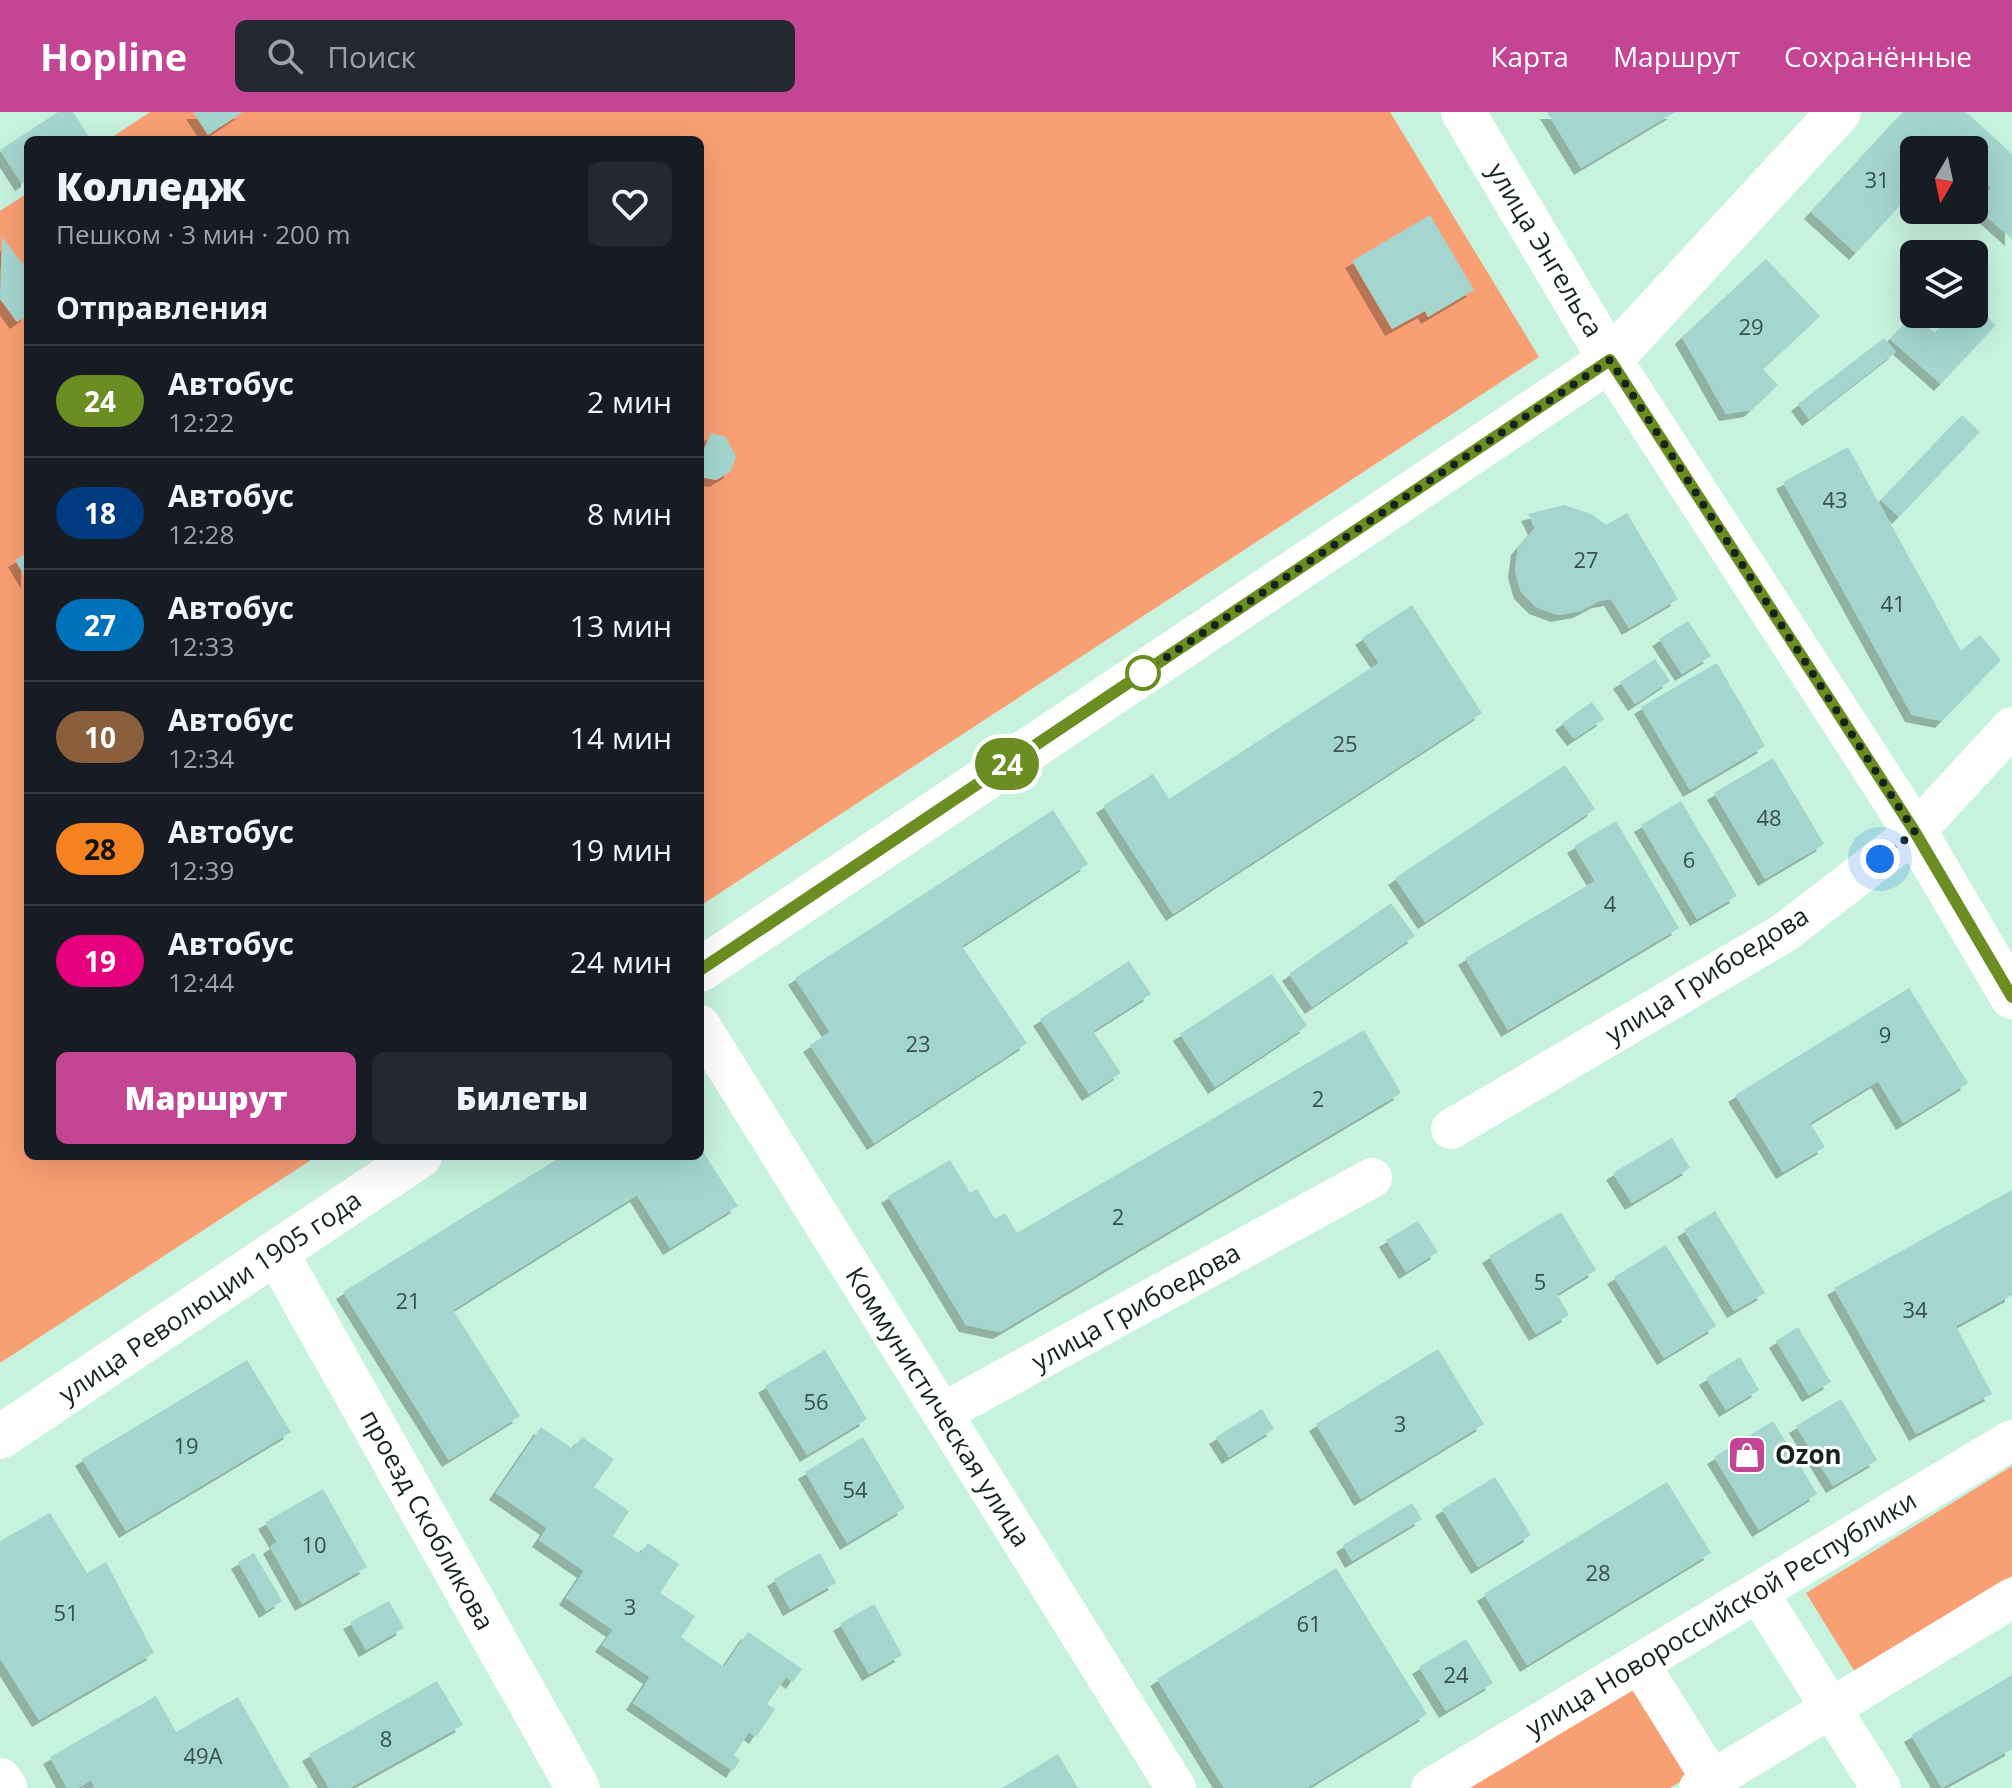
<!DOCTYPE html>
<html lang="ru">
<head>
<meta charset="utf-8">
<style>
  body { margin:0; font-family:"Open Sans",sans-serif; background:#242831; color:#f1f3f6; height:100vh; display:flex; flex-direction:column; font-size:30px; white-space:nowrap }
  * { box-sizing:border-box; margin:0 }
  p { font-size:26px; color:#9ea1a6 }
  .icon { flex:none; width:44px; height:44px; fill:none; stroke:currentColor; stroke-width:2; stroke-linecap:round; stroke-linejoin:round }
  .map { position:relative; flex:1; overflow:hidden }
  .sheet { position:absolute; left:24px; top:24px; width:680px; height:1024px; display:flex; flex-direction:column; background:#171b24; border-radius:12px; box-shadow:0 8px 32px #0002 }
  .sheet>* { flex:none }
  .badge { padding:0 16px; border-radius:26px; font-size:28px; line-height:52px }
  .needle { width:52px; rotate:189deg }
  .tools { position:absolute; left:1900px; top:24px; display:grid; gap:16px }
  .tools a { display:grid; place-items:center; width:88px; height:88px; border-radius:12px; background:#171b24; box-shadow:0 8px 32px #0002; font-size:40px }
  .you { position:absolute; width:40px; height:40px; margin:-20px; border:6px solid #fff; border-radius:50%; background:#1a73e8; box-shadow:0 0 0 12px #1a73e833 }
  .map>.badge { position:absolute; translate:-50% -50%; box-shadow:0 0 0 4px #fff }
  h2 { padding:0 32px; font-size:30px; line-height:72px }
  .round { display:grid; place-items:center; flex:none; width:84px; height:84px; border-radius:12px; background:#242831 }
  .summary { display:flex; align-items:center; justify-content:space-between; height:136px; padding:0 32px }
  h1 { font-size:38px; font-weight:800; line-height:60px }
  .primary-button { display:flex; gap:16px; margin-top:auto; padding:16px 32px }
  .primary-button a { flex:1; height:92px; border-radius:12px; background:#c34593; color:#fff; font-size:32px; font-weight:800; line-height:92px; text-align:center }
  .primary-button a+a { background:#242831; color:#f1f3f6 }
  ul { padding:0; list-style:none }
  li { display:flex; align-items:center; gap:24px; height:112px; padding:0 32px; border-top:2px solid #363941 }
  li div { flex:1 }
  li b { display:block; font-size:30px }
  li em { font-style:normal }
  li .badge { min-width:88px; font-weight:700; text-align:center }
  header { display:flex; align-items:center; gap:48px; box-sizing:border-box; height:112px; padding:0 40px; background:#c34593; color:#fff }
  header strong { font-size:38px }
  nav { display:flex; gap:44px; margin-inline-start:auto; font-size:28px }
  .search { width:560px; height:72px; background:#242831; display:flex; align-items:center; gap:20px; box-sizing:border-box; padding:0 28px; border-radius:12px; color:#9ea1a6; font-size:30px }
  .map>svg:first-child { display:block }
  .green { fill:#f99f74 }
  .building { fill:#a4d6cf; filter:url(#shadow) }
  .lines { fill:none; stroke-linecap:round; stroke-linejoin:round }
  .minor { stroke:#fff; stroke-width:40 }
  .tertiary { stroke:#fff; stroke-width:44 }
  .line-casing { stroke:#fff; stroke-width:18 }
  .line { stroke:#6b8e23; stroke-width:12 }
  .walk { stroke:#15251e; stroke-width:8; stroke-dasharray:0 14.4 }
  .stop-dot { fill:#fff; stroke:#6b8e23; stroke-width:4 }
  .labels { text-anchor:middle; stroke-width:6; stroke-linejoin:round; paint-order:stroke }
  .number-label { font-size:22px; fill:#39514a }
  .street-label { font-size:26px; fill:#15251e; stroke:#fff }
  .poi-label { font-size:26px; font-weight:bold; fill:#15251e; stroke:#fff; text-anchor:start }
</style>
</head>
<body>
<header>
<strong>Hopline</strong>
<div class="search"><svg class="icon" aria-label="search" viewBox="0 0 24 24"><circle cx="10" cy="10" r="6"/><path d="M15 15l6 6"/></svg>Поиск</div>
<nav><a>Карта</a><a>Маршрут</a><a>Сохранённые</a></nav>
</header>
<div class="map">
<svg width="2012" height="1676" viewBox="0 0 2012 1676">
  <defs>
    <filter id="shadow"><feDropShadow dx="-7" dy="7" stdDeviation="0" flood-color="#0004"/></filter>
  </defs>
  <rect width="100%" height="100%" fill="#c6f2de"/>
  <path class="green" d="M150,0H1390L1539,245L700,794V28H108Z
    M28,81V1044H317L0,1251V99Z
    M2012,1354V1464L1855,1560L1806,1481Z
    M1634,1569L1690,1664L1670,1676H1455Z"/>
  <path class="building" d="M58,0H73L91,28H28V68L22,72L0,38Z
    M193,0H243L208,23Z
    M1547,0H1675L1581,56Z
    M1903,0H1966L2012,42V127L1975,94L1991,76L1974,61V38H1914V93L1907,86L1856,141L1811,100Z
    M1430,103L1474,178L1428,205L1425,199L1392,217L1352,149Z
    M2,125L28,159V202L17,210L0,187Z
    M1766,147L1820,204L1763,257L1778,273L1751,298L1726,302L1682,225Z
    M1974,193L1996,213L1941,272L1890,227L1914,202L1935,221L1952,202H1974Z
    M1884,226L1896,240L1809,307L1798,292Z
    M1962,303L1980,320L1899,405L1881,388Z
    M711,321L726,325L736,345L730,360L716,368L700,365V346Z
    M1848,335L1961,539L1980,523L2001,548L1942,609L1912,603L1783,370Z
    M1564,393L1591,402L1606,413L1627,401L1678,487L1629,516L1611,487L1599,489L1580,499L1558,503L1536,495L1521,480L1515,459L1518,436L1535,416L1528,402Z
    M28,441V470L15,448Z
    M1412,493L1482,601L1173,802L1103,694L1153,662L1169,687L1379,551L1362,526Z
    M1688,509L1711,544L1682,562L1659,527Z
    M1655,547L1670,569L1635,592L1620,570Z
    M1717,551L1765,634L1690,678L1641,595Z
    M1592,590L1604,607L1574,627L1562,611Z
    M1773,646L1824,732L1765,767L1714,681Z
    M1565,653L1595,697L1425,810L1395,766Z
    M1681,689L1737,784L1697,807L1641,713Z
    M1053,698L1088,752L962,834L1027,931L874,1031L810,933L830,920L795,866Z
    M1616,709L1679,816L1508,918L1465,846L1595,769L1574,734Z
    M1391,791L1415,824L1312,895L1289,862Z
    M1129,849L1151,882L1093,919L1121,961L1089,982L1040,907Z
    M1272,862L1307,914L1215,975L1180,922Z
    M1909,876L1968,971L1903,1011L1878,969L1810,1011L1825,1035L1783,1060L1735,983Z
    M1364,918L1401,981L1000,1220L966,1213L888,1084L950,1048L970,1081L977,1077L995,1107L1005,1101L1017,1121Z
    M1672,1026L1690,1056L1632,1091L1613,1061Z
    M700,1035L738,1094L670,1136L637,1083L453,1198L520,1304L449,1348L343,1180L562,1044H700Z
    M2012,1078V1183L1956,1214L1992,1282L1916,1322L1834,1176Z
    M1715,1099L1765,1181L1734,1199L1684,1118Z
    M1561,1100L1596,1158L1557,1182L1569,1203L1536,1222L1489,1144Z
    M1418,1109L1438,1140L1406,1160L1386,1128Z
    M1666,1133L1716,1214L1664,1246L1614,1165Z
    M1798,1215L1831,1270L1809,1283L1776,1229Z
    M1438,1237L1484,1312L1361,1387L1316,1312Z
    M825,1238L867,1307L807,1343L765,1274Z
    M1740,1245L1759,1278L1726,1298L1706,1266Z
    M247,1248L291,1320L126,1419L82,1347Z
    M1841,1287L1877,1348L1833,1374L1796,1314Z
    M1262,1297L1274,1317L1229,1345L1216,1325Z
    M1773,1309L1817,1382L1759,1418L1714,1345Z
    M541,1315L573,1337L582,1325L614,1347L594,1375L629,1399L613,1424L640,1442L648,1431L679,1452L660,1481L695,1504L681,1525L724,1555L748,1520L802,1557L793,1570L786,1565L767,1592L775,1597L756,1625L749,1620L734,1643L740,1648L733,1659L633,1591L650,1565L602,1533L613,1518L566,1486L584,1459L539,1428L547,1416L496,1381Z
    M863,1325L905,1396L847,1431L805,1360Z
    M1495,1365L1531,1423L1478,1455L1442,1397Z
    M1667,1370L1711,1441L1527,1553L1484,1482Z
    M323,1377L367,1455L302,1492L270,1435L277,1430L265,1410Z
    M1412,1391L1422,1407L1352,1449L1343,1433Z
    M50,1401L87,1461L106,1450L154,1541L39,1608L0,1546V1429Z
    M254,1441L282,1489L266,1499L238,1450Z
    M820,1441L836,1471L790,1497L774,1467Z
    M1336,1456L1427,1602L1307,1676H1224L1157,1567Z
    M389,1489L404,1516L366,1538L350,1510Z
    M874,1492L902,1543L869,1562L840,1512Z
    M1466,1527L1493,1571L1446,1599L1419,1555Z
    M2012,1563V1637L1942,1676L1911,1623Z
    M437,1569L463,1613L350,1676H329L309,1642Z
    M156,1584L176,1620L238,1585L290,1676H95L91,1668L78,1676H67L50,1645Z
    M1058,1642L1078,1676H1002Z"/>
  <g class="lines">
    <path class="minor" d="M700,913L1176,1676
      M1451,1017L1784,821L1915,720L2012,615
      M942,1301L1372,1066
      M1758,1480L1881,1676
      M1639,1551L1717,1676
      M1431,1676L2012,1328
      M1699,1676L2012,1486"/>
    <path class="tertiary" d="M1463,0L1610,248L1915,720L2012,885
      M700,858L1610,248L1839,0
      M276,1140L578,1676
      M0,1325L420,1044
      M0,1668L5,1676"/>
  </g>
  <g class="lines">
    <defs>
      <path id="line" d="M700,858L1610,248L1915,720L2012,885"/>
    </defs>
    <use href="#line" class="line-casing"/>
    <use href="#line" class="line"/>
    <path class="walk" d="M1143,561L1610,248L1915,720L1880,747"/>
  </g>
  <defs>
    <symbol id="shop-square" viewBox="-11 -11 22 22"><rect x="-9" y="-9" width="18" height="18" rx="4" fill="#c34593" stroke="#fff"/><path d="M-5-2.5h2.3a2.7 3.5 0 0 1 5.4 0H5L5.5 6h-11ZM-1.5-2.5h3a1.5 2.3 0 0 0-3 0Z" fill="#fff"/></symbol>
  </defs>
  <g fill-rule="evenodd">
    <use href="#shop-square" x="1725" y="1321" width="44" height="44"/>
  </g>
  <circle class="stop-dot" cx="1143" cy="561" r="16"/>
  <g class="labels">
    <g class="number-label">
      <text x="1877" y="76">31</text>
      <text x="1751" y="223">29</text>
      <text x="1835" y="396">43</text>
      <text x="1586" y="456">27</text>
      <text x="1893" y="500">41</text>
      <text x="1345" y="640">25</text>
      <text x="1769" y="714">48</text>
      <text x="1689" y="756">6</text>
      <text x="1610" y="800">4</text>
      <text x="1885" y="931">9</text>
      <text x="918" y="940">23</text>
      <text x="1318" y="995">2</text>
      <text x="1118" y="1113">2</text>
      <text x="1540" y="1178">5</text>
      <text x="408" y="1197">21</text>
      <text x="1915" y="1206">34</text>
      <text x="816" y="1298">56</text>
      <text x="1400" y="1320">3</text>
      <text x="186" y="1342">19</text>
      <text x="855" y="1386">54</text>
      <text x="314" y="1441">10</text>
      <text x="1598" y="1469">28</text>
      <text x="630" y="1503">3</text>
      <text x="66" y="1509">51</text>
      <text x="1309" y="1520">61</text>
      <text x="1456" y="1571">24</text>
      <text x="386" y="1635">8</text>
      <text x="203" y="1652">49А</text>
    </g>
    <g class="street-label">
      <text transform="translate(1545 138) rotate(59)" y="9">улица Энгельса</text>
      <text transform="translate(1707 863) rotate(-32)" y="9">улица Грибоедова</text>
      <text transform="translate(210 1185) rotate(-34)" y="9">улица Революции 1905 года</text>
      <text transform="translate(1136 1195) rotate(-29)" y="9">улица Грибоедова</text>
      <text transform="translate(938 1295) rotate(58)" y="9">Коммунистическая улица</text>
      <text transform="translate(427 1408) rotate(61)" y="9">проезд Скобликова</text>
      <text transform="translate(1721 1502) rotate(-31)" y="9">улица Новороссийской Республики</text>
    </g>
    <g class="poi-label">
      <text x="1775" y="1352">Ozon</text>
    </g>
  </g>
</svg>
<div class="tools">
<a><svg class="needle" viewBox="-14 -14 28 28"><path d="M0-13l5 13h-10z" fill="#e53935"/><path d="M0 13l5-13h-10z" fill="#9ea1a6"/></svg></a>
<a><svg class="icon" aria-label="layers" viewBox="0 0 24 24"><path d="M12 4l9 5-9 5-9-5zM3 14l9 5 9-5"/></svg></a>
</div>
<div class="you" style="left:1880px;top:747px"></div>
<b class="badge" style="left:1007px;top:652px;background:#6b8e23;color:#fff">24</b>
<section class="sheet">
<div class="summary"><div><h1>Колледж</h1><p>Пешком · 3 мин · 200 m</p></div><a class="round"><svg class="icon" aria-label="heart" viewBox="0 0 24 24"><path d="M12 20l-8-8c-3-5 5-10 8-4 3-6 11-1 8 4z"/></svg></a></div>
<h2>Отправления</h2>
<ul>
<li><span class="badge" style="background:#6b8e23;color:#fff">24</span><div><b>Автобус</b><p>12:22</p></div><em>2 мин</em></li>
<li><span class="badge" style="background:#003b80;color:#fff">18</span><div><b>Автобус</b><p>12:28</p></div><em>8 мин</em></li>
<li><span class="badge" style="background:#0072bc;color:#fff">27</span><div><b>Автобус</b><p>12:33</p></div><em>13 мин</em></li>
<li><span class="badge" style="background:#8b5e3c;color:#fff">10</span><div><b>Автобус</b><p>12:34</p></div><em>14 мин</em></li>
<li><span class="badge" style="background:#f58220;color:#111">28</span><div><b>Автобус</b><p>12:39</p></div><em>19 мин</em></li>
<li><span class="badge" style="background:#e6007e;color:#fff">19</span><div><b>Автобус</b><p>12:44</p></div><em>24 мин</em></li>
</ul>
<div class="primary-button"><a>Маршрут</a><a>Билеты</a></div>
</section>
</div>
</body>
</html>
